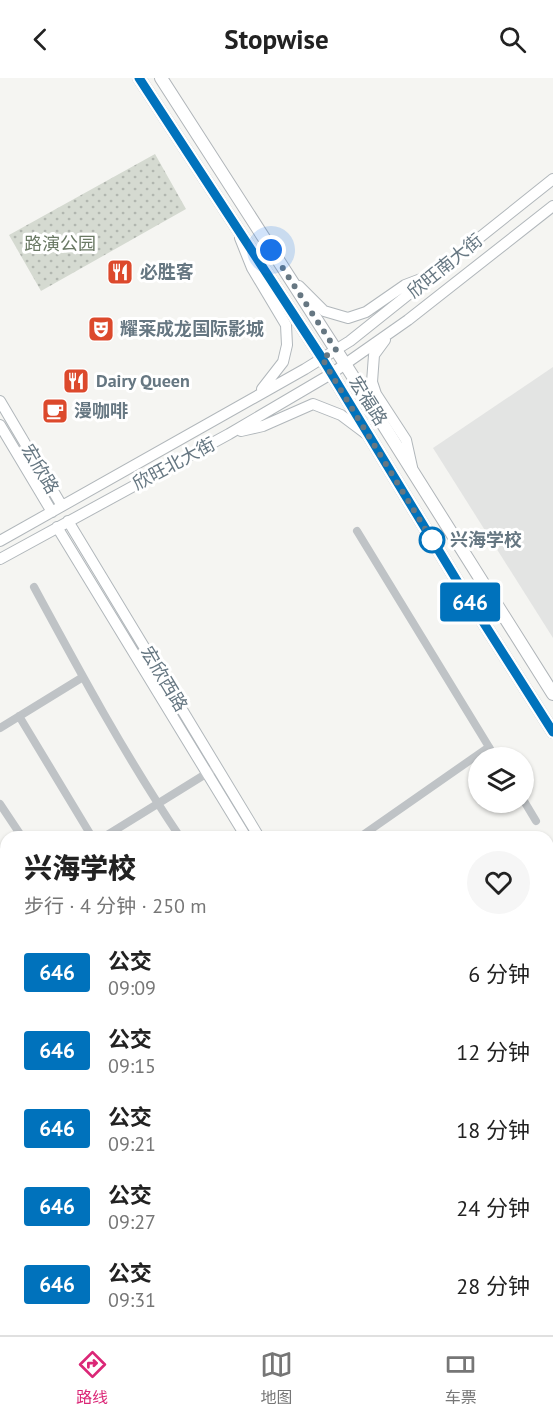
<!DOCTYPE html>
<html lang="zh">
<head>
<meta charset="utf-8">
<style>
  body { margin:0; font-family:"PT Sans","Noto Sans SC",sans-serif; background:#f6f6f6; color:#222; height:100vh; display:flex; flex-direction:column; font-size:22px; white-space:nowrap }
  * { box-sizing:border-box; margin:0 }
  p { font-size:20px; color:#767676 }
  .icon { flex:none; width:33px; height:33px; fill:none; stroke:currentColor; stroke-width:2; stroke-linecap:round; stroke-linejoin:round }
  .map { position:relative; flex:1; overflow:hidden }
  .sheet { position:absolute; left:0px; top:753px; width:554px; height:504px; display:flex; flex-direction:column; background:#fff; border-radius:18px 18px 0 0; box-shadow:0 2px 4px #0004 }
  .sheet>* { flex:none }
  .badge { padding:0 12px; border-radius:4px; font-size:21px; line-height:39px }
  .controls { position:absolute; left:468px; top:669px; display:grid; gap:12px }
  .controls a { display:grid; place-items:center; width:66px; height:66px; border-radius:50%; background:#fff; box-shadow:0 2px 4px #0004; font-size:30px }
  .you { position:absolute; width:30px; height:30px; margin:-15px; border:4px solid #fff; border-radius:50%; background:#1a73e8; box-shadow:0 0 0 9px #1a73e833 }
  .map>.badge { position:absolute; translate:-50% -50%; box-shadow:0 0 0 3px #fff }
  .round { display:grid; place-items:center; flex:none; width:63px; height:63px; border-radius:32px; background:#f6f6f6 }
  .head { display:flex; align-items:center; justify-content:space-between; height:102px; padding:0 24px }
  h1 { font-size:28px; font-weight:800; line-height:45px }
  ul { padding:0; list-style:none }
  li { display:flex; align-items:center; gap:18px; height:78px; padding:0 24px }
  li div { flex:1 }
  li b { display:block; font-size:22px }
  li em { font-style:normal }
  li .badge { min-width:66px; font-weight:700; text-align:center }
  header { display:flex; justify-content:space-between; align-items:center; height:78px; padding:0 24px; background:#fff; font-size:27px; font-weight:800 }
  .dock { display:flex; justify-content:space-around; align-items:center; height:84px; border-top:2px solid #e0e0e0; background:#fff; font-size:16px; color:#767676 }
  .dock a { display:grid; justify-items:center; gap:3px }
  .dock .on { color:#db2777 }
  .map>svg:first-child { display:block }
  .built { fill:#e3e4e3 }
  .park { fill:url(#park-dots) }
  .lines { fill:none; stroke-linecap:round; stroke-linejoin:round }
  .secondary-casing { stroke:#b1b7bb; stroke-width:12 }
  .primary-casing { stroke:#b0b5b9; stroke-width:14 }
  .street { stroke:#bfc3c6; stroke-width:8 }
  .secondary { stroke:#fff; stroke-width:10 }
  .primary { stroke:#fff; stroke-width:12 }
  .line-casing { stroke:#fff; stroke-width:14 }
  .line { stroke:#0072bc; stroke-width:9 }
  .walk { stroke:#667782; stroke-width:6; stroke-dasharray:0 10.8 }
  .stop-dot { fill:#fff; stroke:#0072bc; stroke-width:3 }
  .labels { text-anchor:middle; stroke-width:6; stroke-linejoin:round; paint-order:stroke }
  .park-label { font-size:18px; fill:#6a7964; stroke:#fff }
  .street-label { font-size:18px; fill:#667782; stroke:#fff }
  .poi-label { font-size:18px; font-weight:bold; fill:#667782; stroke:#fff; text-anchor:start }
  .stop-label { font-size:18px; font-weight:bold; fill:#667782; stroke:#fff; text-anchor:start }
</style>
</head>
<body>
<header><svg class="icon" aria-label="back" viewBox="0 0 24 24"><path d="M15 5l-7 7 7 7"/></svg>Stopwise<svg class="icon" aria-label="search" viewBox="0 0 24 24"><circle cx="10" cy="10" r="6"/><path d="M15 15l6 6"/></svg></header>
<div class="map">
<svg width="553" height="1257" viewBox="0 0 553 1257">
  <defs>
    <pattern id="park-dots" width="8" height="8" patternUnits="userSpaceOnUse" patternTransform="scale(1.5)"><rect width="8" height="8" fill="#d5dad1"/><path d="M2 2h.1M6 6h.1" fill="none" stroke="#b1b6af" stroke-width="1.8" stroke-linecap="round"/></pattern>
  </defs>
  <rect width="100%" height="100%" fill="#f5f5f2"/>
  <path class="built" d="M553,289V560L433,370Z"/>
  <path class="park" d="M155,76L186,131L41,213L9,157Z
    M6,1051V1147L0,1151V1054Z"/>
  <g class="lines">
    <defs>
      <path id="secondary" d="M240,160L252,190L286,247L287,267L283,284L262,311
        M299,208L324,233L348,240L366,234L405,207L426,199
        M385,262L374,277L372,304L376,316L406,362L412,389
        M0,323L62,428
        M0,347L52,434
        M241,353L263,348L313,326L341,337L365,355
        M68,443L259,759
        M57,449L246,759
        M0,463L305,291L350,263L553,101
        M0,481L229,356L331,296L408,242L553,128
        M548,779L553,775
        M548,798L553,794
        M0,858L6,868
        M0,890L6,900
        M237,1251L241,1257
        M254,1251L259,1257"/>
      <path id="primary" d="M139,0L322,280L459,506L553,654
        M161,0L345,286L553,616"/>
    </defs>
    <use href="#secondary" class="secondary-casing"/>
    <use href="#primary" class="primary-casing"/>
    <path class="street" d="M357,453L489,669L360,759
      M34,509C80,594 126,679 180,759
      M19,638L92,759
      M0,650L83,599
      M489,669L495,680
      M524,723L536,743
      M0,726L22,759
      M104,759L217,689
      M548,839L553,835
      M548,984L553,981
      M548,1021L553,1029
      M0,1166L6,1162
      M548,1232L553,1240
      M341,1251L345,1257
      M420,1251L424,1257
      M170,1257L180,1251"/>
    <use href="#secondary" class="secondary"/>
    <use href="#primary" class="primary"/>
  </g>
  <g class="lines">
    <defs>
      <path id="line" d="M139,0L322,280L459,506L553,654"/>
    </defs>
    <use href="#line" class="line-casing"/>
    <use href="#line" class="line"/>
    <path class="walk" d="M271,172L336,272L322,280L331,296L432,462"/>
  </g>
  <defs>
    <symbol id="restaurant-square" viewBox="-11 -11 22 22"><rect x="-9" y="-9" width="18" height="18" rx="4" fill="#dc492c" stroke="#fff"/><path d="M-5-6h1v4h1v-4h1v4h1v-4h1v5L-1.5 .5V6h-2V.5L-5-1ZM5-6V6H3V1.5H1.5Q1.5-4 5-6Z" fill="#fff"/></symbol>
    <symbol id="theatre-square" viewBox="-11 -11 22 22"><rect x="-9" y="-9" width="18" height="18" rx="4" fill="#dc492c" stroke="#fff"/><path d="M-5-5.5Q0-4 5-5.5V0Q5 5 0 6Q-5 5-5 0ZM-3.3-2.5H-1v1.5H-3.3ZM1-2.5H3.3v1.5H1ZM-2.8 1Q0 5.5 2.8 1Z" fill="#fff"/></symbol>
    <symbol id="cafe-square" viewBox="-11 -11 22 22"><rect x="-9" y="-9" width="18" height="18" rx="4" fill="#dc492c" stroke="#fff"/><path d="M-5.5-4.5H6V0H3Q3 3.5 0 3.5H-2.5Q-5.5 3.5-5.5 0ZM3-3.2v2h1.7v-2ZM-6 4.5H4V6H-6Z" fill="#fff"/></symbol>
  </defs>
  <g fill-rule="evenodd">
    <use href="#restaurant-square" x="105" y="179" width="30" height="30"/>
    <use href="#theatre-square" x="86" y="236" width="30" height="30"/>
    <use href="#restaurant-square" x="61" y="288" width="30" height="30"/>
    <use href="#cafe-square" x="40" y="318" width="30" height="30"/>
  </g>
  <circle class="stop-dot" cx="432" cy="462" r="12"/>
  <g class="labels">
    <g class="park-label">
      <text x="60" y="172">路演公园</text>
    </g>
    <g class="street-label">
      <text transform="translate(445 188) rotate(-39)" y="6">欣旺南大街</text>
      <text transform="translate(368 323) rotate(58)" y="6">宏福路</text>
      <text transform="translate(174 386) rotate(-28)" y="6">欣旺北大街</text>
      <text transform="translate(40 391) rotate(59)" y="6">宏欣路</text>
      <text transform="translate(164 601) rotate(59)" y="6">宏欣西路</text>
    </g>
    <g class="poi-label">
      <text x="140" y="200">必胜客</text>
      <text x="120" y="257">耀莱成龙国际影城</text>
      <text x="96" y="309">Dairy Queen</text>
      <text x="74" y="339">漫咖啡</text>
    </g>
    <g class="stop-label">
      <text x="450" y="468">兴海学校</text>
    </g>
  </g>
</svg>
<div class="controls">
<a><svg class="icon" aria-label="layers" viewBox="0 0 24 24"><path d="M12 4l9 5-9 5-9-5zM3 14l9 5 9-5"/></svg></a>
</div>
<div class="you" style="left:271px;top:172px"></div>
<b class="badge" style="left:470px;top:524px;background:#0072bc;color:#fff">646</b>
<section class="sheet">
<div class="head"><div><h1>兴海学校</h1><p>步行 · 4 分钟 · 250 m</p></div><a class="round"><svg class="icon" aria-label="heart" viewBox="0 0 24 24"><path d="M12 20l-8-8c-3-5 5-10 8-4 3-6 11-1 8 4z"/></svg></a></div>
<ul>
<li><span class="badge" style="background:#0072bc;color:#fff">646</span><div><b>公交</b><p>09:09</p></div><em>6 分钟</em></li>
<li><span class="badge" style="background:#0072bc;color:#fff">646</span><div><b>公交</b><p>09:15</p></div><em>12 分钟</em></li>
<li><span class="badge" style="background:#0072bc;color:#fff">646</span><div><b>公交</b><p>09:21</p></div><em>18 分钟</em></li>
<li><span class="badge" style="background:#0072bc;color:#fff">646</span><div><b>公交</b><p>09:27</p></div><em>24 分钟</em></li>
<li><span class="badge" style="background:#0072bc;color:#fff">646</span><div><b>公交</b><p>09:31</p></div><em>28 分钟</em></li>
</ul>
</section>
</div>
<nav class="dock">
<a class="on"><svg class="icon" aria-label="directions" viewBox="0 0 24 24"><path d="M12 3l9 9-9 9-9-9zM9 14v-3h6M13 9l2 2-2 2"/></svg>路线</a>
<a><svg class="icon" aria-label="map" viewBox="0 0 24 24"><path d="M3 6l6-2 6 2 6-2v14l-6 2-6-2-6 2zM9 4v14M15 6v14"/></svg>地图</a>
<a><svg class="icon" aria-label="tickets" viewBox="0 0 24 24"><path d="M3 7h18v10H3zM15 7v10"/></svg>车票</a>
</nav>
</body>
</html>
